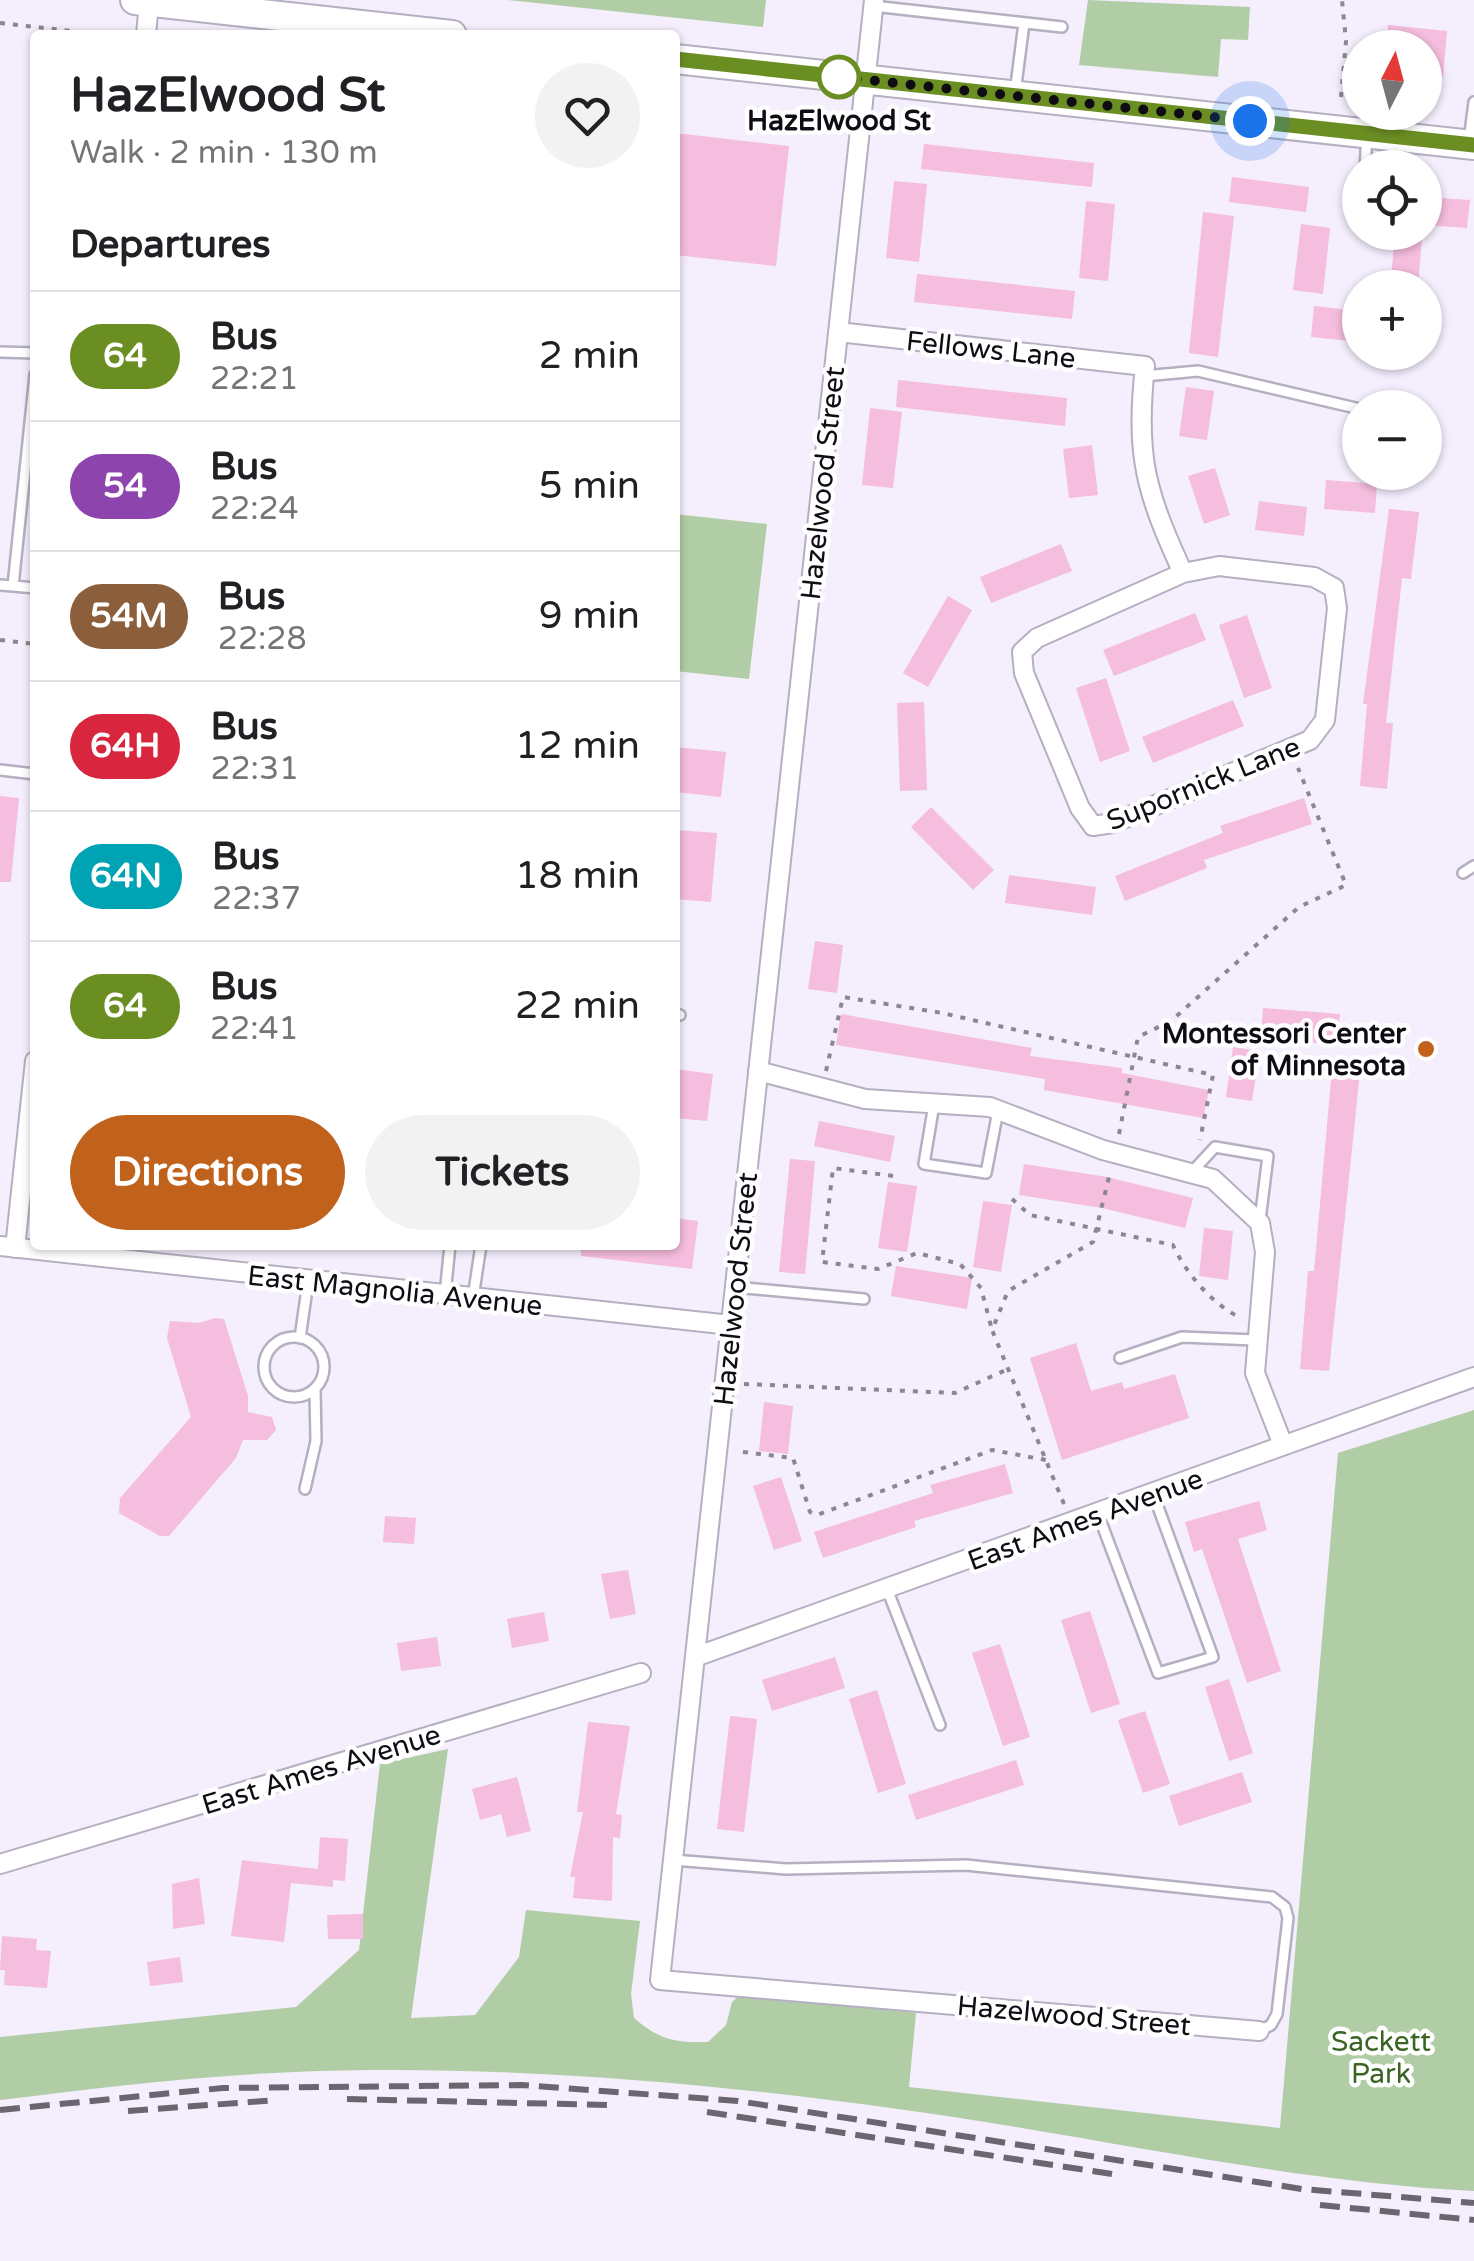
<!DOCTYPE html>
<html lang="en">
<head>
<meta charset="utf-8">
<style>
  body { margin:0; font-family:"Varela Round",sans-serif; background:#f2f2f2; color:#202124; height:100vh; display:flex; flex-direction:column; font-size:38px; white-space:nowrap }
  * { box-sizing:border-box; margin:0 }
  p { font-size:32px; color:#757577 }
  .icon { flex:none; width:55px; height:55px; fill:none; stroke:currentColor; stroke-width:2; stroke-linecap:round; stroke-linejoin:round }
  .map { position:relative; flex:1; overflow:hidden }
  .panel { position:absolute; left:30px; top:30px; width:650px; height:1220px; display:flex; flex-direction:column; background:#fff; border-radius:10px; box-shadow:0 2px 8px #0004 }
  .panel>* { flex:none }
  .badge { padding:0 20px; border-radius:32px; font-size:35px; line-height:65px }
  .needle { width:65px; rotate:6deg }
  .tools { position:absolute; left:1342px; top:30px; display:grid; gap:20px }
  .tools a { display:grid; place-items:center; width:100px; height:100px; border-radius:50%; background:#fff; box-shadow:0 2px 8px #0004; font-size:50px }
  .you { position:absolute; width:50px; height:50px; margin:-25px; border:8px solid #fff; border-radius:50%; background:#1a73e8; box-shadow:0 0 0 15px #1a73e833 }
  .map>.badge { position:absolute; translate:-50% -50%; box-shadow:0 0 0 5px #fff }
  h2 { padding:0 40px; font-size:38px; line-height:90px }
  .round { display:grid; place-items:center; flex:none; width:105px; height:105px; border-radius:52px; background:#f2f2f2 }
  .summary { display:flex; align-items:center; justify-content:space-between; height:170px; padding:0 40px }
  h1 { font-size:48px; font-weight:800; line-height:75px }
  .button { display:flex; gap:20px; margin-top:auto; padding:20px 40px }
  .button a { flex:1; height:115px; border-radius:60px; background:#c1621c; color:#fff; font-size:40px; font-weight:800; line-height:115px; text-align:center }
  .button a+a { background:#f2f2f2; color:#202124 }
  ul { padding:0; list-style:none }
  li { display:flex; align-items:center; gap:30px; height:130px; padding:0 40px; border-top:2px solid #e0e0e0 }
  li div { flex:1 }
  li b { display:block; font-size:38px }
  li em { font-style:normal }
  li .badge { min-width:110px; font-weight:700; text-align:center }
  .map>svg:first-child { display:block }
  .green { fill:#b1cda5 }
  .building { fill:#f5bdde }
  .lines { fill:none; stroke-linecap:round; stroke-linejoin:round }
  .lane-casing { stroke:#b6aec1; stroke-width:14 }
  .street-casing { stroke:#b6aec1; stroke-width:22 }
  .secondary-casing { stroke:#b6aec1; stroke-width:32 }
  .path { stroke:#8b8792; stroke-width:4; stroke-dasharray:5 8; stroke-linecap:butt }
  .lane { stroke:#fff; stroke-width:9 }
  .street { stroke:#fff; stroke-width:18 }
  .secondary { stroke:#fff; stroke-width:28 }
  .rail { stroke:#6a6670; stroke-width:6; stroke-dasharray:20 10; stroke-linecap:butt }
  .line-casing { stroke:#fff; stroke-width:22 }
  .line { stroke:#6b8e23; stroke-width:15 }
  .walk { stroke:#0f0c13; stroke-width:10; stroke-dasharray:0 18 }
  .stop-dot { fill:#fff; stroke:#6b8e23; stroke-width:5 }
  .poi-dot { fill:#c1621c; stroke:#fefefe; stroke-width:4 }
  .labels { text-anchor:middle; stroke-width:9; stroke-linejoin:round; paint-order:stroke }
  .stop-label { font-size:28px; font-weight:bold; fill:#0f0c13; stroke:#fefefe }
  .street-label { font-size:28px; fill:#0f0c13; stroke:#fefefe }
  .poi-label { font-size:28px; font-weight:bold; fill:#0f0c13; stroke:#fefefe; text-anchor:end }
  .park-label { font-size:28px; fill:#396422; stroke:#fefefe }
</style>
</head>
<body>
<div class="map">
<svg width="1474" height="2261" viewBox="0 0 1474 2261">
  <rect width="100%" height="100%" fill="#f4eefd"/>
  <path class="green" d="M508,0H766L763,27Z
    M1088,0L1250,7L1248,40L1221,39L1218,77L1079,65Z
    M675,514L767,524L749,679L675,671Z
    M1474,1410V2191C1282,2181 1095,2136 905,2110C703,2082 497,2064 294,2072C195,2076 98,2088 0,2100V2037L296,2007L359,1950L380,1764L448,1749L411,2018L475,2015L519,1957L526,1910L640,1921L631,1994L634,2018C659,2040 676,2043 708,2042L726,2025L732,2002L741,1994L916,2013L909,2087L1280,2128L1338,1453Z"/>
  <path class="building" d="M1388,25L1447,31L1443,77L1425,75V48H1386Z
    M675,133L789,146L776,266L675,255Z
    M924,144L1094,163L1092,187L921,169Z
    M1232,177L1309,187L1306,212L1229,202Z
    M894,181L927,184L919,262L886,258Z
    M1425,197L1470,200L1467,228L1425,225Z
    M1086,201L1115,204L1108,281L1079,278Z
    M1203,212L1234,216L1218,357L1189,353Z
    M1301,224L1330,228L1323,294L1293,290Z
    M1395,235L1422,237L1418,288H1390Z
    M917,274L1075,291L1072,319L914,302Z
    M1314,306L1360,311V342L1311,337Z
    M898,380L1067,398L1065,426L896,407Z
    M1186,387L1214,391L1207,440L1179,436Z
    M870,408L902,412L893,488L862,485Z
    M1092,445L1098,495L1069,498L1063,449Z
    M1215,468L1230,515L1204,524L1188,476Z
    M1326,480L1377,484L1375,513L1324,509Z
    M1259,501L1307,507L1304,536L1255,530Z
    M1389,509L1419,512L1411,579L1402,578L1386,723H1393L1387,789L1360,786L1367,704H1363Z
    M1061,544L1072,571L991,603L980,577Z
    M948,596L972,610L928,687L903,673Z
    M1195,613L1206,640L1114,676L1103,650Z
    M1247,615L1272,688L1244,698L1219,625Z
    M1106,678L1130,751L1100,762L1076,688Z
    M1233,700L1244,726L1153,763L1142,737Z
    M924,702L927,790L900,791L897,703Z
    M675,747L726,752L721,797L675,792Z
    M0,796L19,798L11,882H0Z
    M1304,798L1312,824L1204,860L1207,868L1125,901L1115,876L1223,833L1220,826Z
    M931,807L994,870L973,890L911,827Z
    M675,830L717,833L711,902L675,899Z
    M1009,875L1096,887L1092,915L1005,903Z
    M815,941L843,945L837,993L808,989Z
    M1263,1008L1340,1014L1337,1045L1261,1038Z
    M841,1014L1032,1048L1030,1056L1122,1068V1073L1209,1090L1203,1118L1044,1090L1045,1079L836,1045Z
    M1233,1047L1260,1051L1252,1101L1226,1097Z
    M1333,1058L1361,1062L1329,1371L1300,1369L1308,1271H1314Z
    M675,1069L713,1074L707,1121L675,1118Z
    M819,1121L895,1136L890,1162L814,1146Z
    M790,1159L815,1161L805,1274L779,1272Z
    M1024,1164L1107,1177L1193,1198L1185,1228L1102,1208L1019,1195Z
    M888,1182L917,1186L907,1252L878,1248Z
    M983,1201L1012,1205L1001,1272L973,1267Z
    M675,1218L698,1221L692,1269L581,1256V1245H675Z
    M1204,1228L1233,1231L1228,1280L1199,1276Z
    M896,1266L972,1278L967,1309L891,1296Z
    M215,1318L224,1319L248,1396V1412L272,1417L276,1430L267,1440H243L236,1458L169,1536H160L119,1513L120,1498L191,1417L167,1338L170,1321L199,1323Z
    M1076,1343L1091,1391L1122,1382L1124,1389L1175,1374L1189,1418L1062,1460L1030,1358Z
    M764,1402L793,1406L788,1454L759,1451Z
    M1005,1464L1013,1493L914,1521L916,1527L823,1558L814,1532L933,1493L930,1485Z
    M781,1477L802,1541L774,1550L753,1486Z
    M1259,1501L1267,1530L1238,1539L1281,1671L1247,1683L1202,1549L1194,1552L1185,1522Z
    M385,1516L416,1518L414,1544L383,1542Z
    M628,1570L636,1614L610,1619L601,1574Z
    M1090,1611L1120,1704L1091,1713L1061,1620Z
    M544,1612L549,1641L512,1648L507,1619Z
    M437,1637L441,1666L401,1671L397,1643Z
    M1000,1644L1030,1737L1003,1746L972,1653Z
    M835,1657L845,1688L772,1711L762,1680Z
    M1229,1679L1253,1753L1229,1761L1205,1687Z
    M877,1690L906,1784L878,1793L849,1699Z
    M1145,1711L1170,1784L1143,1793L1118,1720Z
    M730,1716L757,1719L744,1832L717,1829Z
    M588,1722L630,1726L616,1814L622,1815L620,1838L613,1837L612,1901L573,1898L575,1877H570L583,1812H577Z
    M1016,1760L1024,1785L916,1820L908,1795Z
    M1242,1772L1252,1802L1179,1826L1169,1796Z
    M517,1777L531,1831L507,1837L501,1814L480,1820L472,1789Z
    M320,1837L348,1839L345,1881L333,1880V1887L291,1883L284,1942L231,1936L242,1860L318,1869Z
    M199,1878L205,1924L173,1929L172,1884Z
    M363,1914V1939H328L327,1915Z
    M2,1936L37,1939L36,1950L51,1951L47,1988L4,1985L5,1970H0Z
    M180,1957L183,1982L150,1986L147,1962Z"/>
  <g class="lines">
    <defs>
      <path id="lane" d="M873,6L1062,27
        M1015,93L1024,23
        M1469,141L1474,102
        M1365,168L1367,136
        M0,352L35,353
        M1144,376L1198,371L1360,409
        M1425,424L1426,425
        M0,585L13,586L35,375
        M13,586L35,588
        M0,770L35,774
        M1463,873L1474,866
        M675,1015H680
        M934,1104L924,1164L986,1173L998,1111
        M1191,1173L1215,1147L1268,1156L1260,1220
        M735,1287L864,1299
        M445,1295L450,1245
        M473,1298L481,1245
        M264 1367a30 30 0 1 1 60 0a30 30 0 1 1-60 0Z
        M300,1338L308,1282
        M1120,1358L1182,1337L1255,1340
        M305,1489L316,1441L315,1389
        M1098,1514L1158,1673L1213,1657L1154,1496
        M887,1589L940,1725
        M673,1860L786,1869L966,1865L1272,1897L1285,1907L1288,1918L1277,2014L1271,2025L1259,2031"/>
      <path id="street" d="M874,0L660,1980L1259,2031
        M146,35L149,2
        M838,332L1145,366C1135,457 1146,492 1183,573
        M1219,566L1314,577L1334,588L1337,608L1325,720L1310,740L1113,823L1093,826L1080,808L1024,673L1022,652L1037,638L1183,573Z
        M758,1071L865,1099L990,1107L1103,1150L1213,1179L1260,1223L1265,1252L1255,1373L1283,1445
        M0,1246L731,1325
        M15,1248L35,1061
        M695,1657L1474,1377
        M0,1864L641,1673"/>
      <path id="secondary" d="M135,0L452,35
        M675,59L1474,145"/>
    </defs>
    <use href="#lane" class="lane-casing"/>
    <use href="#street" class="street-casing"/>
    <use href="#secondary" class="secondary-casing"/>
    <path class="path" d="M0,23L107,35
      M1341,97L1346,41L1342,0
      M0,640L35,644
      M826,1071L843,997L942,1013L1213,1075L1200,1140
      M1119,1134L1138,1037L1171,1021L1299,907L1346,885L1298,768
      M893,1176L833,1168L822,1262L878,1269L917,1253L960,1264L981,1288L992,1330
      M1012,1199L1030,1215L1173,1245C1185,1272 1212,1304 1239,1317
      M744,1384L955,1393L1008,1369
      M743,1452L793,1458L810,1512L817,1515L992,1450L1046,1460
      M1064,1504L992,1330L1008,1291L1093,1242L1110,1173"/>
    <use href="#lane" class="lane"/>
    <use href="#street" class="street"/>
    <use href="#secondary" class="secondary"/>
    <path class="rail" d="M347,2099L607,2105
      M0,2110L223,2088L522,2085L738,2101L1302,2189L1474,2203
      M128,2111L277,2100
      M707,2112L1112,2174
      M1320,2205L1474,2220"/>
  </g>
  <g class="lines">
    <defs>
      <path id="line" d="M675,59L1474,145"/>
    </defs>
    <use href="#line" class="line-casing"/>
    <use href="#line" class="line"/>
    <path class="walk" d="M839,77L1250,121"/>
  </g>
  <circle class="stop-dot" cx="839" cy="77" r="20"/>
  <circle class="poi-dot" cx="1426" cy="1049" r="10"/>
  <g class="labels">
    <g class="stop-label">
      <text x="839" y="130">HazElwood St</text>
    </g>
    <g class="street-label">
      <text transform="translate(991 349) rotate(6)" y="10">Fellows Lane</text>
      <text transform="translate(822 483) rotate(-84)" y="10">Hazelwood Street</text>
      <text transform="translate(1203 783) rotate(-22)" y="10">Supornick Lane</text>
      <text transform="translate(735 1289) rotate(-84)" y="10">Hazelwood Street</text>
      <text transform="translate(395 1290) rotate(6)" y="10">East Magnolia Avenue</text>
      <text transform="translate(1085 1519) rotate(-20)" y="10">East Ames Avenue</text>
      <text transform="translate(321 1769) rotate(-17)" y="10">East Ames Avenue</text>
      <text transform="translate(1074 2015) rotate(5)" y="10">Hazelwood Street</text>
    </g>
    <g class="poi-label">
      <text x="1406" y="1043">Montessori Center<tspan x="1406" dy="32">of Minnesota</tspan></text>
    </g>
    <g class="park-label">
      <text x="1381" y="2051">Sackett<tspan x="1381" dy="32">Park</tspan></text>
    </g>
  </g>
</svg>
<div class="tools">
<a><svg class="needle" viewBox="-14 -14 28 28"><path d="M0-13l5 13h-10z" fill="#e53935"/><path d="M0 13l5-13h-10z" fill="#757577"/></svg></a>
<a><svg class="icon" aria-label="locate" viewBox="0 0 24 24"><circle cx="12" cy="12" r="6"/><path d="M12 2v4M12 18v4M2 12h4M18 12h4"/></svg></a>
<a>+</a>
<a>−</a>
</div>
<div class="you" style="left:1250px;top:121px"></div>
<section class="panel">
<div class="summary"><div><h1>HazElwood St</h1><p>Walk · 2 min · 130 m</p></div><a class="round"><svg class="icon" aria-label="heart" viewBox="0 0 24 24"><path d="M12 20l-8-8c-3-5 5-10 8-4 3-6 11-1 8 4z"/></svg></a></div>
<h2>Departures</h2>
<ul>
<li><span class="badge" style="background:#6b8e23;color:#fff">64</span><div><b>Bus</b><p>22:21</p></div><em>2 min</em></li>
<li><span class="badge" style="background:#8e44ad;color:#fff">54</span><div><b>Bus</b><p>22:24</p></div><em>5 min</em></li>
<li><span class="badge" style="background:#8b5e3c;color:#fff">54M</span><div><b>Bus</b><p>22:28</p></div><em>9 min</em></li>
<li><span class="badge" style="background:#d7263d;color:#fff">64H</span><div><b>Bus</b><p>22:31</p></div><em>12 min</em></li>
<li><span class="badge" style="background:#00a3b4;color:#fff">64N</span><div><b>Bus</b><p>22:37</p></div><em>18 min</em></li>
<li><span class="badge" style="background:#6b8e23;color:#fff">64</span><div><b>Bus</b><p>22:41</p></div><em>22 min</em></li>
</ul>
<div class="button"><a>Directions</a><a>Tickets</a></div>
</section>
</div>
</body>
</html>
